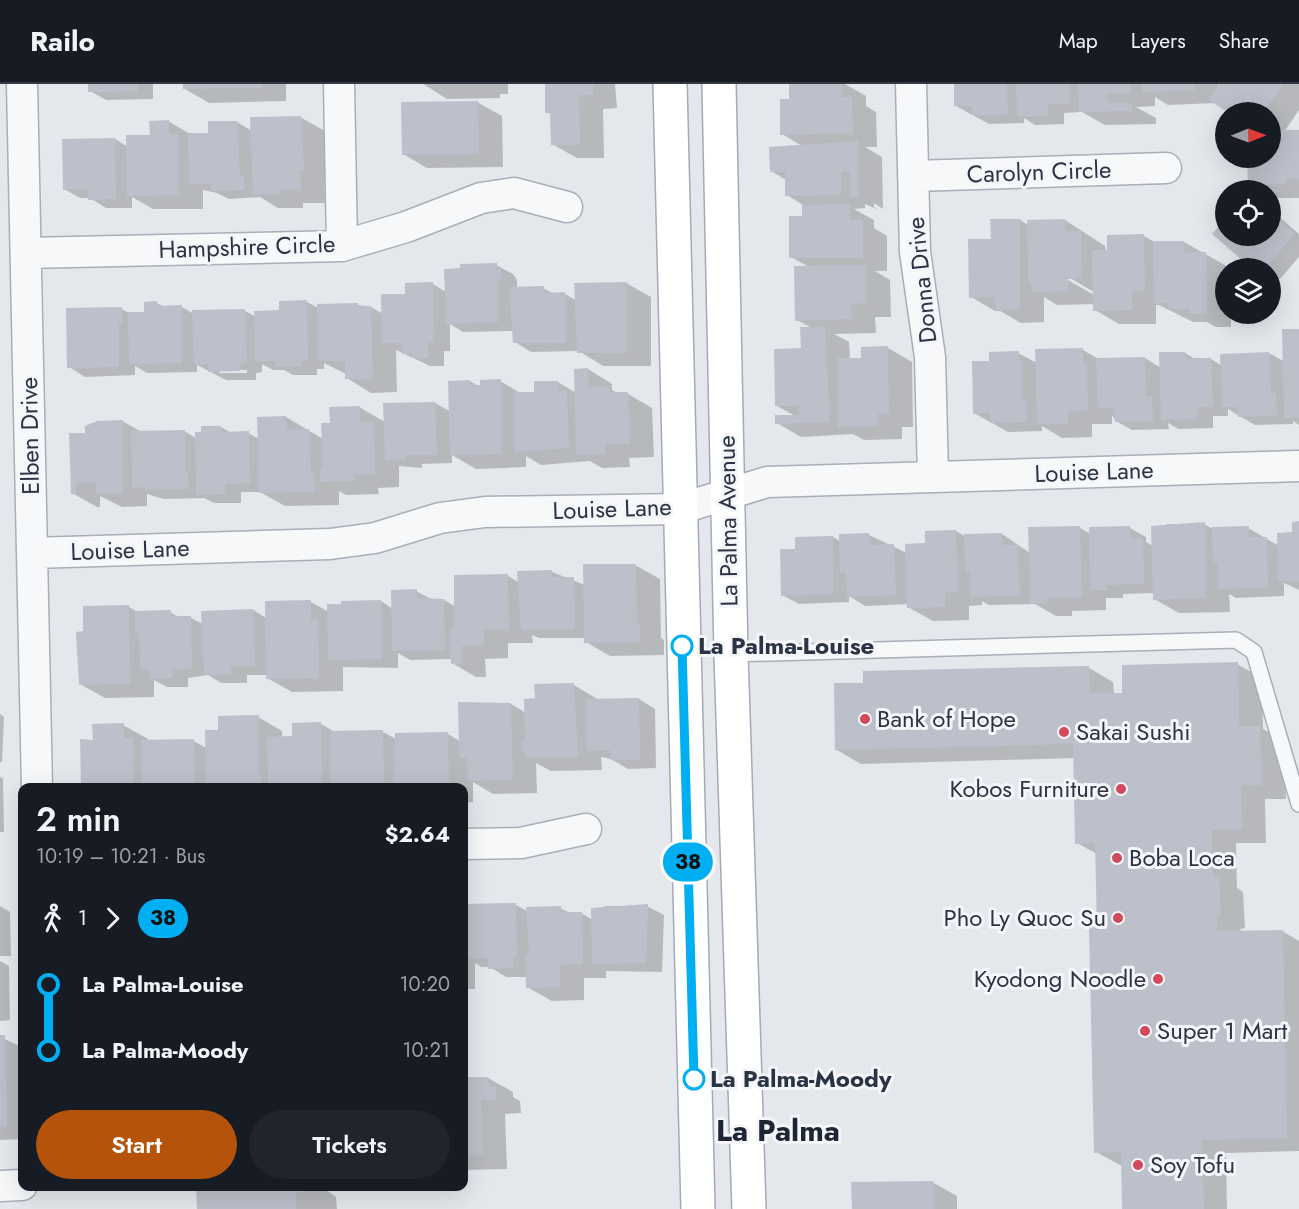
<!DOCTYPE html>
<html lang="en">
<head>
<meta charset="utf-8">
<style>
  body { margin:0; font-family:Jost,sans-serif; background:#20242c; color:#f1f3f6; height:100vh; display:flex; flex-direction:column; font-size:22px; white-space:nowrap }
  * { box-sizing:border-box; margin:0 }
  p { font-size:20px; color:#9ea1a6 }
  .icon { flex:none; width:33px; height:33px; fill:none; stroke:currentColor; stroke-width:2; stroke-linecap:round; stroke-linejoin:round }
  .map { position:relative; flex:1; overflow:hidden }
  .drawer { position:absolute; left:18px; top:699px; width:450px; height:408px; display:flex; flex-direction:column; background:#171b24; border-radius:12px; box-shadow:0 6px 24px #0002 }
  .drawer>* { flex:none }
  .badge { padding:0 12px; border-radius:20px; font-size:21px; line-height:39px }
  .needle { width:39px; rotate:89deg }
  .tools { position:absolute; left:1215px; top:18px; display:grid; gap:12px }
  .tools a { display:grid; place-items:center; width:66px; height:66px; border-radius:50%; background:#171b24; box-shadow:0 6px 24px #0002; font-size:30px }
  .map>.badge { position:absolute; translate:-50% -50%; box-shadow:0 0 0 3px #fff }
  .legs { display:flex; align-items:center; gap:9px; height:66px; padding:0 18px; font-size:20px }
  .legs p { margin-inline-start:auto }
  .overview { display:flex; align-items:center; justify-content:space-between; height:102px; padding:0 18px }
  h1 { font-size:33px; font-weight:600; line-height:45px }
  .primary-button { display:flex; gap:12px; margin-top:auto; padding:12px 18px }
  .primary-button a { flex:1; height:69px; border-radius:36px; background:#b45309; color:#fff; font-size:24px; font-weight:600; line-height:69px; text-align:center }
  .primary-button a+a { background:#20242c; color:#f1f3f6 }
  ul { padding:0 18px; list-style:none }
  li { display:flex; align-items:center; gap:21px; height:66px; font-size:22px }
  li i { display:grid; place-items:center; width:9px; height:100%; margin:0 8px; background:currentColor }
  li i::after { content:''; width:15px; height:15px; margin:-8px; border:4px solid; border-radius:50%; background:#171b24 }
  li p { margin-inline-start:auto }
  li:first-child i { background:linear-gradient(#0000 50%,currentColor 0) }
  li:last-child i { background:linear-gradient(currentColor 50%,#0000 0) }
  header { display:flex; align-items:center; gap:36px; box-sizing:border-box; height:84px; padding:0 30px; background:#171b24; border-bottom:2px solid #363941 }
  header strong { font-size:28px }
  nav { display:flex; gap:33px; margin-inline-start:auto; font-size:21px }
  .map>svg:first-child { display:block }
  .shadow { fill:#0003; fill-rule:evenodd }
  .building { fill:#bbc0ca }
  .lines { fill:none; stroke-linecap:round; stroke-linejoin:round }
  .service-casing { stroke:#a9aeb7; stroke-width:18 }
  .minor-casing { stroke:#a9aeb7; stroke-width:33 }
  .primary-casing { stroke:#a3abb8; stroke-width:36 }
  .service { stroke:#f7f8fa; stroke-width:15 }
  .minor { stroke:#f7f8fa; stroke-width:30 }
  .primary { stroke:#fff; stroke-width:33 }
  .line-1-casing { stroke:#fff; stroke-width:14 }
  .line-1 { stroke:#00aff2; stroke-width:9 }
  .stop-1-dot { fill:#fff; stroke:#00aff2; stroke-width:3 }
  .poi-dot { fill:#d1495b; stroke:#f4f6f9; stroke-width:2 }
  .labels { text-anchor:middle; stroke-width:6; stroke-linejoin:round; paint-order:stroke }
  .street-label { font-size:24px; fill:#2b3445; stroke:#f4f6f9 }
  .stop-label { font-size:24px; font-weight:bold; fill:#2b3445; stroke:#f4f6f9; text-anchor:start }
  .poi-label { font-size:24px; fill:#2b3445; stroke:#f4f6f9; text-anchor:start }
  .district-label { font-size:30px; font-weight:bold; fill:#1d2536; stroke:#f4f6f9 }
</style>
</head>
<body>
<header>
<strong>Railo</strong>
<nav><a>Map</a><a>Layers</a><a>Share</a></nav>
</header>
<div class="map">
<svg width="1299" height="1125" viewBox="0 0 1299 1125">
  <rect width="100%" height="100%" fill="#e4e7ec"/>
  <path class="shadow" d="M89,0H153V15L106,16L90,7Z
    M185,0H286V17L209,19L185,5Z
    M508,0V10H500V14L447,15L423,0Z
    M546,0H615L617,24L603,25L604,74H577L552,60V31L547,28Z
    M791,0H845L866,12V22L876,28L877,63H865L882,73L883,125L874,119V123L879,126L865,120V124L854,125L874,136V144L887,152V187H875L890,196L891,233H875L876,249L834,250L849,258L850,275H863L888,264L912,278L913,343H902V355L864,356L853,350L801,353L777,339L795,332L777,322L812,244L797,236L809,183L791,173L804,133L803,121L787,111L786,96L771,87L802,62L782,50L791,17Z
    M956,0H1218V4L1221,0H1299V26L1284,48L1299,49V114H1273L1270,113V106H1260L1249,100L1248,74H1270L1283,48L1272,42L1270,45V28H1230L1216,19L1168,21L1155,13V22L1136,23L1156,34V40L1105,41L1082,28L1064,29V40L1035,41L1024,34V39L989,40L956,22Z
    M477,18L502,32L503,83L427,84L403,70Z
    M300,33L325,47L328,99H324L325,119H303V124H278L260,113L229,115L217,109L203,106V125H153L132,113V124H106L90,114H80L64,105L115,55L128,63L151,52L168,37L192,51H210L237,38L252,47Z
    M1270,125L1299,150V173L1280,195L1270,189V184H1259L1242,175L1226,152H1270Z
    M1020,136L1028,141L1065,136L1105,162L1106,168L1144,152L1156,159L1184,158L1230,184H1226V230H1231V243H1216L1207,238H1193L1159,221H1156V240H1119L1095,226V220L1057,221L1044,213V238L1021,239L1000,227H995L971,213L992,156L991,137ZM1063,190L1094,208V211L1061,192Z
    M496,181L513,190L517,196V204H543L554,210H565L577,217L626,199L651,213V282H603L579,267L531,268L515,258L514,247L463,248L450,240V267H444V282H430L396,266L397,308L371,309L347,294L346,290L324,279V285H317V291H293L284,286H273L262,280V288L256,289V296H226L197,281V288L147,289L135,282V291L85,293L69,283L122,225L130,230H146L157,219L164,223H182L194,230L245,227L256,233L307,218L318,224L358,221L371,223L383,230L407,211L433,200L446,208ZM217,286H247V289H220Z
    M1299,246V341L1293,337V340L1255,341L1228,325V332H1213V344L1178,345L1168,339L1169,345L1132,346L1116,337L1112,331V340H1092V353L1062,354L1042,342V347L1008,348L974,329L991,278L1018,269L1037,279L1083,266L1100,276L1145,274L1161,284L1185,269L1197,276L1211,275L1222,282L1269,269L1285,278Z
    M588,285L612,300V306L619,310H628L652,324L654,373L629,374L630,383L602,384L590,377L541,381L526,372V383L476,385L452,371V379L422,380V384L399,382V403L378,404L379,410L346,411L339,407V421L285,422L260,408H241V419H214L204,414L164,415L147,410V422L122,423L100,412V423H97L72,409L87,350L122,337L142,348L184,347L196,354L221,343L231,349H248L259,355L286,333L323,355L331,340L359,323L385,338L435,319L451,328L470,297L478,302L500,297L522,310L536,309L558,298L576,309Z
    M1299,439V506L1284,499V512L1236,514L1229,510L1230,528L1179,529L1154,515V509L1123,510V514H1106V526L1072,527V532H1056L1035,520L989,521L982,517V521L969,522V536L933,537L908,523V520L865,522L849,512V518L799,520L782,511L797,466V454L833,453L841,458L869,451L907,469L956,447L966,453L1002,450L1030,469L1080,444L1091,450L1130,444L1146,453V458L1153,462L1167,440H1204L1213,445L1248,444L1279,462L1293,450Z
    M635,481L660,495L661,554L664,556V571L610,572L586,558V554H539L532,551L533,559H508V574L485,575L486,593H476L452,579V575L410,576L398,569V584L343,583V607L292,608L267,594V591H247V599H221L208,591L188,594V603H167L154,596V613L105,614L80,600L85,549L129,523L138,528H170L180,534H191L203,540L202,528L253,526L266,534L311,518L329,528L381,517L393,525L416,507L433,516H444L456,523L507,491L518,498L552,488L585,501Z
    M1237,580L1262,594L1263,645L1284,657L1286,715H1265L1266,759H1236L1237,804L1243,808L1245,844L1240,845L1241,848L1282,847L1299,857V1067L1226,1069L1227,1125H1123L1122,1082L1096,1068L1097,770L1077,759L1075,674L861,680L837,666L865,600L1089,584L1113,598L1114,610H1124Z
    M574,601L599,616L639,615L655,625L656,684L628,685L611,675L601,673L602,686L551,687L536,679L537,709L493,710L473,698V718L464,719V704H82L94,657L123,641L148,655V658L194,657L206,664L220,647L258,633L282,647V654H294L321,640L335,648H383L396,655L448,650L461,658L511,620L526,629L536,616Z
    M0,630L4,633L2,678H0Z
    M0,693L3,694L4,748H0Z
    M464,821H516L527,827L560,824L570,829H581L593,836L605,822H647L664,831L662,888L606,887V894H584V916L552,917L527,903V893H506L490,883H481L475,879V905H464Z
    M0,822L10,828L11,872H0Z
    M0,877L9,882L10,936L0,937Z
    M0,953L22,963V1055L0,1056Z
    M488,994L513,1008V1013L520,1017L521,1029L505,1030L507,1085L464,1086V995Z
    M932,1098L957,1112V1125H854Z
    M198,1102H321L336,1113L337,1125H198Z"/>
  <path class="building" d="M88,0H137L138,7L88,8Z
    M183,0H262V4L183,5Z
    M545,0H593V11H579L580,61H551L550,29H545Z
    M789,0H842V13H852L853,49L780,51V15H789Z
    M954,0H1007L1008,31H972V22H954Z
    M1016,0H1069V20H1048V32H1017Z
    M1078,0H1131V9L1107,10L1108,19H1132V27L1079,28Z
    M1142,0H1195V6L1143,8Z
    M1219,0H1283L1264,28H1227L1209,16Z
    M478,17L479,70L402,71L401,18Z
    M301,32L304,86H300L301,105L279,106V110L253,111L250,33Z
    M169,36V50H178L179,111L127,112L126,51H150L149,37Z
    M208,37H237L240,91H244V106L211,107V100H189L188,49H208Z
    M1270,46H1299V95H1286V100L1248,101L1247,74H1270Z
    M115,54L116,115L88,116V105L63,106L62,55Z
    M858,57L859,113H850V88H841V111L785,112V88H770L769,63Z
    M850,120V136H863V174H789V132H802V121Z
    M1270,128L1295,150L1265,184H1260L1246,171L1242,176L1212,150L1226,134V152H1270Z
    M990,135H1020V225L995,226V213L969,214L968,155H991Z
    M1065,135L1066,147H1081L1082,194L1068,195L1069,207L1032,208L1031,198H1028L1027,136Z
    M1144,150L1145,207H1132V226L1093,227L1092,166H1107V151Z
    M1153,157H1184L1185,169L1206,168L1207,230H1190V225H1168V219L1154,220Z
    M497,179V185H501V195H498V238L446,240L444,185L460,184V180Z
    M866,181L867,219L851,220L852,235L795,237L794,182Z
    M433,198L434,258L428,259V274H412V270H402V259H382L381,210H405V199Z
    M627,198V269H577L574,199Z
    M544,202V209L565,208L566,259H513L509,203Z
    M307,216L308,276L301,277L302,282L275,283V277L255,278L254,227L279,226V217Z
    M157,217V222L182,221V279L129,280L128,228H144V218Z
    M358,219V222H371L373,295H345V277H318L317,220Z
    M122,223V239H119V283L67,284L66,224Z
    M245,225L247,279L240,280V287L208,288V280L194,281L192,226Z
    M800,243H825L830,338L775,340V331H799V322H775L774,265L801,264Z
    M1282,245H1299V334H1284Z
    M888,262L889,329L878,330V342L838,343L837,274H861V263Z
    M1083,264V279H1087L1088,327H1068V340H1037L1035,265Z
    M1019,267V276H1022V315H1026L1027,338L990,339V329L973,330L972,277H989V268Z
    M1159,268H1185L1186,274H1211L1213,323H1197V335L1161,336Z
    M1269,268L1271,309H1276L1277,332L1238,333L1237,323H1222L1220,270Z
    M1145,273L1146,312H1152L1153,337L1115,338L1114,324H1098L1096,274Z
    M588,284L589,303H609L610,308H628L630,360H605L606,370L576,371L574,285Z
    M501,295L502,370L450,371L448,297L470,296V301H480V296Z
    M534,297H558L559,307H567L569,364L515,368L514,308H534Z
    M435,318L437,371H406V375L385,376L383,319Z
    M360,322V338L374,337L375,390L354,391L355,397L320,398V385H323L321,339H330L329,323Z
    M286,332L287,346L309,345L311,389H315V408L259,409L257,333Z
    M123,336V409L96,410V398L76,399L77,410H71L69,349H85V342L97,337Z
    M201,342H221L222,348L249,347L250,399L225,400V410L196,411L195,348H201Z
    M185,346V388H188L189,405L146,406V403L132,404L131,347Z
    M1299,437V497H1278L1277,449L1292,448V438Z
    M1205,438L1206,514L1153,516L1151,442Z
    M1080,442L1082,513L1048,514V519H1030L1028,443Z
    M1130,442L1131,455L1143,454L1144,500L1107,501V506H1090L1089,443Z
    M1249,442V453H1267L1268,504L1218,505V478H1213L1212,443Z
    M956,446L958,508H945V523L907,524L905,460L925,459V447Z
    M869,449L870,461L894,460L896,511L847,513L846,489H840L839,450Z
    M1002,449L1003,461H1018L1020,512L971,513V488H965L964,450Z
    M833,452V510L781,512L780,465H795V453Z
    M583,480H636L637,540H640V558L584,559Z
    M552,486V493H574L575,545L521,546L517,487Z
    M508,490L509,545L484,546V561L462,562V580H451L450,544H454V491Z
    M417,505V514L444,515L445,566L392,567L391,506Z
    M311,516V536L318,535L319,594L266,595L265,517Z
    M381,516L382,575L328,576L327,520H341V517Z
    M129,521L130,600L79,601L76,548L83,547V522Z
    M253,525L255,582L231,583V590L204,591L201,527Z
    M171,526V532H191L192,585H172V594L150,595L149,585L140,586L139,549H135V527Z
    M1238,578L1239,642H1260L1262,701L1241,702L1242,745L1212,746L1213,793L1219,792L1221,831H1217V847L1283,846L1287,1054L1202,1056L1204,1125H1122L1121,1068L1094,1069L1089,842H1097L1095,759L1075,760L1073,660L835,666L834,599H863V587L1089,582L1090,609H1122V581Z
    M574,599L578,673L525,674V668H522L521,656H525L524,615L535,614L534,600Z
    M639,614L640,676H611L610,666L587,667L586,615Z
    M458,618L511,619L513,696L468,697L467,674H460L459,664Z
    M259,631L258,692L261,691L262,704H206L205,646H218V632Z
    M321,638L322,704H268L267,653L292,652V639Z
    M124,639V654H133V704H81L80,655L93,656L92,640Z
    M383,646L384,704H358V699L331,700L330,647Z
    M448,648L449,704H393V693H395V649Z
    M194,655L195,704H139V699H142L141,656Z
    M516,819L517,873H513V884L488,885V874L464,875V820Z
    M648,820L646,879L592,880L591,824Z
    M561,822V828H582L583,880L560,881V903L526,904L525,870H529L526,823Z
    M0,951H5L7,1042H0Z
    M464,993H488L489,1002H496L497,1016H481L483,1071L464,1072Z
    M933,1097V1125H852L851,1098Z
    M196,1102H305V1108H296V1125H197Z"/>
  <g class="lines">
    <defs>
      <path id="service" d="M731,570L1236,556L1254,568L1299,720"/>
      <path id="minor" d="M22,0L37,704
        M339,0L342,162
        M911,0L915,168L930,273L933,392
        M913,92L1166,84
        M26,169L342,162L406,143L481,114L514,109L567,123
        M32,469L330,460L375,454L440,434L485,428L679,425L767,398L1299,382
        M464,760L521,759L586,745
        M0,1102L22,1101"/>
      <path id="primary" d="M670,0L698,1125
        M719,0L731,570L749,1125"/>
    </defs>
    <use href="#service" class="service-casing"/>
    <use href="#minor" class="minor-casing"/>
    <use href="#primary" class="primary-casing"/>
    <use href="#service" class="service"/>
    <use href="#minor" class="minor"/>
    <use href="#primary" class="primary"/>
  </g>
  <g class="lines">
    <defs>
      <path id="line-1" d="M682,562L694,995"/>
    </defs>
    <use href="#line-1" class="line-1-casing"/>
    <use href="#line-1" class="line-1"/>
  </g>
  <g class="stop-1-dot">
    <circle cx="682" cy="562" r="10"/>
    <circle cx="694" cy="995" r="10"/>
  </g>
  <g class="poi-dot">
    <circle cx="865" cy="635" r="6"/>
    <circle cx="1064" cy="648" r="6"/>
    <circle cx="1121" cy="705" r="6"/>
    <circle cx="1117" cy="774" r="6"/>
    <circle cx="1118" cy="834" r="6"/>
    <circle cx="1158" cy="895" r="6"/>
    <circle cx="1145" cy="947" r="6"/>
    <circle cx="1138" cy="1081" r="6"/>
  </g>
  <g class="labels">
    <g class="street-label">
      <text transform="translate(1039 88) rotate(-2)" y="8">Carolyn Circle</text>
      <text transform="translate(247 163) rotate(-2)" y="8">Hampshire Circle</text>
      <text transform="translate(922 196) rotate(-96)" y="8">Donna Drive</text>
      <text transform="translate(30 352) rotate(-91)" y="8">Elben Drive</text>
      <text transform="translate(1094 388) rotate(-2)" y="8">Louise Lane</text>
      <text transform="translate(612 425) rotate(-2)" y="8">Louise Lane</text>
      <text transform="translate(728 437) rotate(-91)" y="8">La Palma Avenue</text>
      <text transform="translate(130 466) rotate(-2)" y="8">Louise Lane</text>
    </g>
    <g class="stop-label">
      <text x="698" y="570">La Palma-Louise</text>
      <text x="710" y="1003">La Palma-Moody</text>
    </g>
    <g class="poi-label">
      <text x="877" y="643">Bank of Hope</text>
      <text x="1076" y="656">Sakai Sushi</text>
      <text x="1109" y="713" text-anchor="end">Kobos Furniture</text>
      <text x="1129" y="782">Boba Loca</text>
      <text x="1106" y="842" text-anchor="end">Pho Ly Quoc Su</text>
      <text x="1146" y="903" text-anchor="end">Kyodong Noodle</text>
      <text x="1157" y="955">Super 1 Mart</text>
      <text x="1150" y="1089">Soy Tofu</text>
    </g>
    <g class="district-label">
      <text x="778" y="1057">La Palma</text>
    </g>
  </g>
</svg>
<div class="tools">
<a><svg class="needle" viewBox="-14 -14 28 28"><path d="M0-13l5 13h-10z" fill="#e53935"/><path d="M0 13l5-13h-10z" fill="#9ea1a6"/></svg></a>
<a><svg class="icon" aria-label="locate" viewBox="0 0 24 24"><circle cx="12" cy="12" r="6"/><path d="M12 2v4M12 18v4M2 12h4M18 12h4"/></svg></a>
<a><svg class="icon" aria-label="layers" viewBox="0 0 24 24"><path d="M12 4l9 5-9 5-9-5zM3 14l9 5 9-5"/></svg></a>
</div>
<b class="badge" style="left:688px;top:778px;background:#00aff2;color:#111">38</b>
<section class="drawer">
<div class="overview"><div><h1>2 min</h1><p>10:19 – 10:21 · Bus</p></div><b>$2.64</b></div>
<div class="legs"><svg class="icon" aria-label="walk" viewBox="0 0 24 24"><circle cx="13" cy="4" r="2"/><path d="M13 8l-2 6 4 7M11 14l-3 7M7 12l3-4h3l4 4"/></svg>1<svg class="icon" aria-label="forward" viewBox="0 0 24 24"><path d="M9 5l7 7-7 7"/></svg><b class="badge" style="background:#00aff2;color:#111">38</b></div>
<ul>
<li><i style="color:#00aff2"></i><b>La Palma-Louise</b><p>10:20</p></li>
<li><i style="color:#00aff2"></i><b>La Palma-Moody</b><p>10:21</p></li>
</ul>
<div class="primary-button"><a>Start</a><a>Tickets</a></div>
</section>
</div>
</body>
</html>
